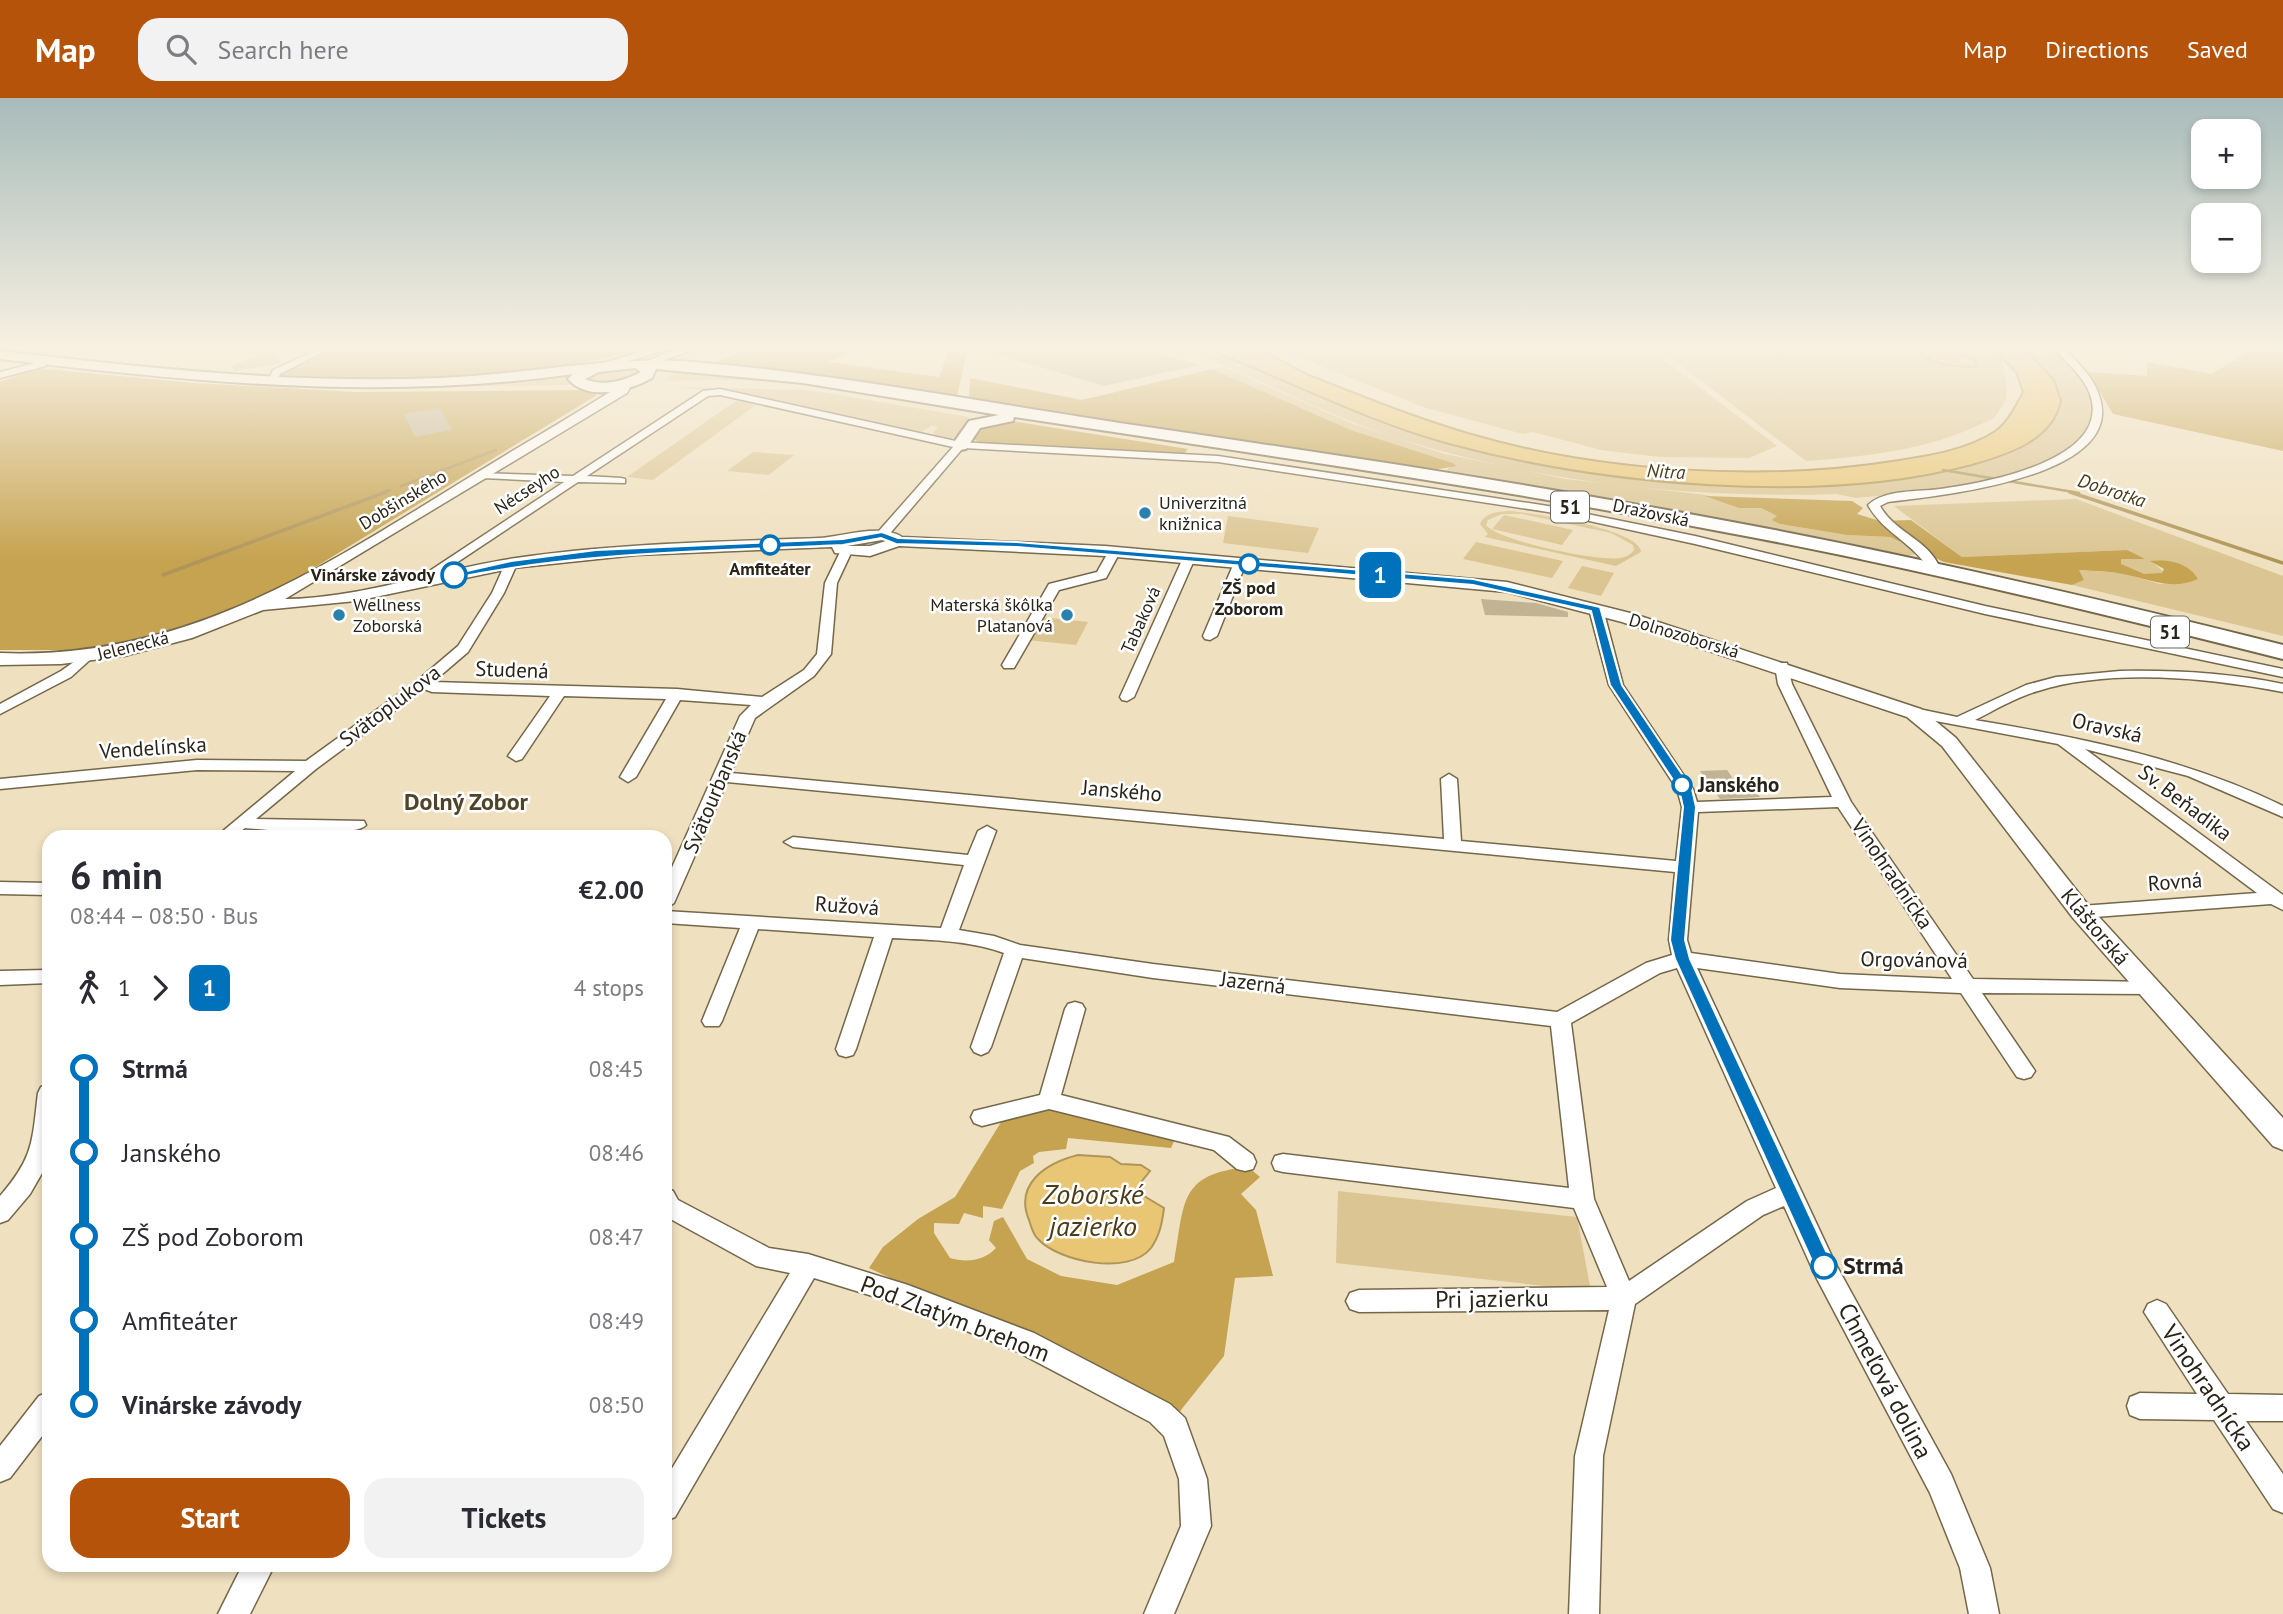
<!DOCTYPE html>
<html lang="en">
<head>
<meta charset="utf-8">
<style>
  body { margin:0; font-family:"PT Sans",sans-serif; background:#f2f2f3; color:#2b2b33; height:100vh; display:flex; flex-direction:column; font-size:26px; white-space:nowrap }
  * { box-sizing:border-box; margin:0 }
  p { font-size:23px; color:#7c7c81 }
  .icon { flex:none; width:38px; height:38px; fill:none; stroke:currentColor; stroke-width:2; stroke-linecap:round; stroke-linejoin:round }
  .map { position:relative; flex:1; overflow:hidden }
  .side { position:absolute; left:42px; top:732px; width:630px; height:742px; display:flex; flex-direction:column; background:#fff; border-radius:21px; box-shadow:0 4px 10px #0003 }
  .side>* { flex:none }
  .badge { padding:0 14px; border-radius:10px; font-size:24px; line-height:46px }
  .tools { position:absolute; left:2191px; top:21px; display:grid; gap:14px }
  .tools a { display:grid; place-items:center; width:70px; height:70px; border-radius:14px; background:#fff; box-shadow:0 4px 10px #0003; font-size:35px }
  .map>.badge { position:absolute; translate:-50% -50%; box-shadow:0 0 0 4px #fff }
  .legs { display:flex; align-items:center; gap:10px; height:77px; padding:0 28px; font-size:23px }
  .legs p { margin-inline-start:auto }
  .overview { display:flex; align-items:center; justify-content:space-between; height:119px; padding:0 28px }
  h1 { font-size:38px; font-weight:800; line-height:52px }
  .cta { display:flex; gap:14px; margin-top:auto; padding:14px 28px }
  .cta a { flex:1; height:80px; border-radius:21px; background:#b45309; color:#fff; font-size:28px; font-weight:800; line-height:80px; text-align:center }
  .cta a+a { background:#f2f2f3; color:#2b2b33 }
  ul { padding:0 28px; list-style:none }
  li { display:flex; align-items:center; gap:24px; height:84px; font-size:26px }
  li i { display:grid; place-items:center; width:10px; height:100%; margin:0 9px; background:currentColor }
  li i::after { content:''; width:18px; height:18px; margin:-9px; border:5px solid; border-radius:50%; background:#fff }
  li p { margin-inline-start:auto }
  li:first-child i { background:linear-gradient(#0000 50%,currentColor 0) }
  li:last-child i { background:linear-gradient(currentColor 50%,#0000 0) }
  header { display:flex; align-items:center; gap:42px; box-sizing:border-box; height:98px; padding:0 35px; background:#b45309; color:#fff }
  header strong { font-size:33px }
  nav { display:flex; gap:38px; margin-inline-start:auto; font-size:24px }
  .search { width:490px; height:63px; background:#f2f2f3; display:flex; align-items:center; gap:18px; box-sizing:border-box; padding:0 24px; border-radius:21px; color:#7c7c81; font-size:26px }
  .map>svg:first-child { display:block }
  .green { fill:#dbc592; fill-rule:evenodd }
  .forest { fill:#c5a351 }
  .water { fill:#e9c674; stroke:#af9558; stroke-width:2 }
  .lines { fill:none; stroke-linecap:round; stroke-linejoin:round }
  .stream-far1 { stroke:#af9558; stroke-width:2.5 }
  .stream { stroke:#af9558; stroke-width:3.5 }
  .building { fill:#c1b393 }
  .minor-casing { stroke:#74674a; stroke-width:3 }
  .tertiary-casing { stroke:#74674a; stroke-width:3 }
  .primary-casing { stroke:#74674a; stroke-width:4 }
  .minor { fill:#fff; fill-rule:evenodd }
  .tertiary { fill:#fff; fill-rule:evenodd }
  .primary { fill:#fff; fill-rule:evenodd }
  .line-1 { fill:#0072bc; stroke:#fff; stroke-width:2 }
  .poi-dot { fill:#2981af; stroke:#fff; stroke-width:2.5 }
  .stop-1-dot { fill:#fff; stroke:#0072bc; stroke-width:3.5 }
  .labels { text-anchor:middle; stroke-width:5; stroke-linejoin:round; paint-order:stroke }
  .far-street-label { font-size:18px; fill:#292418; stroke:#fff }
  .far-poi-label { font-size:18px; fill:#292418; stroke:#fff; text-anchor:start }
  .far-stop-label { font-size:18px; font-weight:bold; fill:#292418; stroke:#fff }
  .far-water-label { font-size:19px; font-style:italic; fill:#4b3c19; stroke:#fff }
  .shield { fill:#fff; stroke:#69665d; stroke-width:2 }
  .shield-label { font-size:19px; font-weight:bold; fill:#292418 }
  .street-label { font-size:21px; fill:#292418; stroke:#fff }
  .stop-label { font-size:21px; font-weight:bold; fill:#292418; stroke:#fff; text-anchor:start }
  .quarter-label { font-size:24px; font-weight:bold; fill:#504428; stroke:#fff }
  .near-stop-label { font-size:24px; font-weight:bold; fill:#292418; stroke:#fff; text-anchor:start }
  .near-street-label { font-size:24px; fill:#292418; stroke:#fff }
  .near-water-label { font-size:28px; font-style:italic; fill:#4b3c19; stroke:#fff }
</style>
</head>
<body>
<header>
<strong>Map</strong>
<div class="search"><svg class="icon" aria-label="search" viewBox="0 0 24 24"><circle cx="10" cy="10" r="6"/><path d="M15 15l6 6"/></svg>Search here</div>
<nav><a>Map</a><a>Directions</a><a>Saved</a></nav>
</header>
<div class="map">
<svg width="2283" height="1516" viewBox="0 0 2283 1516">
  <rect width="100%" height="100%" fill="#efe0bf"/>
  <path class="green" d="M1160,250H1204L1240,265L1234,268H1247C1307,293 1366,323 1429,340C1577,382 1914,427 2045,334L2047,273L2025,250H2053C2065,262 2086,278 2090,295C2113,385 1910,394 1856,400L1836,396C1686,401 1531,384 1388,337C1323,315 1261,282 1197,256L1179,257Z
    M1276,250H1479L1486,257L1651,252L1777,348L1749,360L1659,359L1601,352L1533,334L1523,336L1423,309Z
    M1658,250H1985L2000,259L2007,288L2006,302L1995,319C1936,351 1873,358 1806,363Z
    M632,267L643,274L618,285L588,286L580,277Z
    M1224,269L1351,325L1445,356L1566,381L1706,397L1739,410H1761L1777,418L1780,426L1847,437L1890,439L1912,449L1917,456L1905,458L1636,408L1379,367L1391,365L1440,372H1447L1453,365L1351,332L1212,271Z
    M680,270L829,288L743,282L664,283Z
    M573,275L568,280L573,286L570,287L471,288Z
    M674,289L809,292L969,319C962,334 949,353 933,335L938,329L931,328L920,335L737,295Z
    M737,302L756,307L653,382L627,379Z
    M753,354L793,357H794L769,377L727,373Z
    M2076,401L2283,478V538L2072,487L2084,482L2078,472L2122,475L2160,486L2197,481L2152,464L2164,474C2150,480 2133,475 2121,466V461H2141L2127,452L1962,459L1894,408Z
    M1511,413C1533,415 1640,431 1641,454L1616,468L1485,439L1488,436L1480,426C1486,413 1499,414 1511,413ZM1522,416L1611,435L1633,447L1634,452C1630,457 1627,459 1620,460C1599,464 1498,443 1486,427L1488,422L1502,416Z
    M1504,417L1573,432L1562,447L1492,431Z
    M1228,418L1319,430L1308,455L1223,445Z
    M1476,444L1563,463L1552,480L1463,461Z
    M1582,468L1614,475L1601,498L1568,490Z
    M1041,519L1088,524L1076,547L1027,542Z
    M1338,1093L1577,1119L1591,1193L1336,1165Z"/>
  <path class="forest" d="M338,250H643C524,285 403,283 279,277Z
    M751,250H861L828,264L939,279L950,250H968L956,302L713,265Z
    M2255,250H2283V353L2113,316L2088,274L2147,278V264L2212,276Z
    M36,270L193,285L356,294L582,292L597,297L253,507L107,552H0V284Z
    M1212,271L1351,332L1453,365L1456,368L1434,372L969,303L970,280L1082,302Z
    M1012,323L1188,351L1184,356L995,348L974,342L973,338L985,324Z
    M1705,398L1852,403L1863,410L1857,416L1880,423L1911,422L1962,459L2127,452L2145,461H2121V466L2144,476L2162,475L2164,471L2150,463C2168,461 2188,464 2198,481C2170,493 2150,481 2123,476C2109,473 2093,473 2079,472L2084,482L2072,487L1944,464L1890,439L1847,437L1780,426L1772,422L1777,418L1761,410H1739Z
    M1047,1007L1175,1041L1171,1050L1068,1040L1066,1051L1039,1054L1033,1058L1034,1065L1020,1073L1002,1111L983,1108V1120L964,1115L959,1126L934,1125V1135L950,1160C966,1165 984,1163 996,1150L989,1142L994,1123L1003,1119L1027,1161L1061,1178L1117,1187L1174,1164C1185,1104 1178,1076 1248,1069L1260,1079L1241,1096L1256,1112L1273,1178L1235,1180L1224,1258L1177,1317L869,1170L883,1149L918,1121L955,1099L1006,1016Z"/>
  <path class="water" d="M1204,250C1218,250 1237,247 1251,250C1271,254 1290,269 1309,277C1362,298 1414,319 1468,335C1600,374 1764,384 1899,362C1931,357 1968,351 1995,333C2008,324 2015,308 2023,294L2016,274L1992,250H2025L2054,282L2061,303C2053,343 2007,357 1972,367C1820,408 1601,387 1449,346C1364,323 1286,281 1204,250Z
    M1918,250H1952L1975,263L1976,269C1957,268 1928,269 1918,250Z
    M1078,1057L1110,1059L1121,1066L1141,1067L1150,1073L1142,1083L1144,1098L1164,1110C1162,1125 1160,1137 1151,1150C1129,1178 1059,1164 1038,1141C1033,1137 1031,1128 1029,1122C1014,1086 1046,1065 1078,1057Z"/>
  <g class="lines">
    <path class="stream-far1" d="M1943,372L2079,395
      M401,388L496,352
      M381,395L390,392"/>
    <path class="stream" d="M2070,394L2283,465
      M163,477L386,394"/>
  </g>
  <path class="building" d="M986,250H1139L1200,267L1104,288L985,253Z
    M267,253L275,254L282,265L234,273L232,268Z
    M440,310L452,332L415,339L404,316Z
    M1481,501L1536,505L1568,514V519L1485,517Z
    M1727,672L1739,689L1752,688L1760,699L1720,701L1700,673Z"/>
  <g class="lines">
    <defs>
      <path id="minor" d="M320,250H331L280,276L277,283L269,281L273,272Z
        M2054,250H2063C2077,264 2093,278 2099,297C2129,380 1937,398 1888,404L1880,408C1895,435 1928,441 1940,470L1930,473C1914,445 1883,435 1868,407C1885,391 1918,394 1940,391C1983,385 2113,363 2090,296C2083,277 2066,265 2054,250Z
        M43,263L46,268L0,280V274Z
        M720,291L960,344L1218,358L1548,408L1695,438L1985,508L2283,571V579L1985,516L1695,446L1548,414L1218,364L963,350L886,440H878V434L953,349L720,297L708,298L587,378L621,380L625,381V385L578,384L435,479L425,476L564,384L482,380L478,379V375L573,378L703,293Z
        M842,450L852,453L837,485L831,556L814,578L755,620L731,675L1444,741L1441,681L1449,676L1457,681L1461,743L1676,763L1682,709L1677,691L1609,587L1589,511L1596,507L1603,511L1623,587L1693,691L1697,704L1832,699L1778,586L1775,568L1777,565H1787L1792,586L1851,704L1973,881L2153,884L2156,889L2153,894L2146,896L1982,895L2035,973L2031,979L2024,981L2017,979L1961,895L1840,890L1697,870L1834,1163L1951,1376L1990,1470L1999,1516H1969L1960,1470L1930,1395L1816,1179L1784,1108L1763,1117L1635,1206L1603,1358L1599,1516H1569L1575,1358L1609,1212L1359,1214L1350,1211L1346,1203L1350,1195L1359,1192L1607,1189L1574,1110L1283,1074L1275,1072L1272,1065L1275,1058L1283,1056L1569,1090L1551,928L1153,880L1022,860L991,949L988,954L981,957L974,954L971,949L1004,855C969,842 929,842 892,840L856,951L853,957L846,959L839,957L836,951L874,839L758,831L722,923L719,928H705L702,923L740,830L665,825V813L941,830L964,767L793,749L784,744L793,739L968,757L978,733L987,728L996,733L959,832L994,838L1020,847L1153,866L1557,914L1646,865L1672,857L1669,842L1675,774L727,684L674,805L665,811V785L740,618L751,607L680,602L636,679L628,684L620,679L666,601L564,598L522,661L516,663L508,658L550,598L432,594L424,591L316,671L256,721L364,723L366,727C355,740 266,732 245,730L235,738H217L295,673L197,672L0,691V681L197,662L306,663L418,582L458,548L492,495L505,466L511,462L517,466L504,495L468,554L433,584L677,591L762,599L804,572L817,556L825,485ZM1838,709L1952,881L1840,876L1691,855L1687,842L1698,714ZM1677,870L1776,1090L1747,1103L1629,1183L1594,1101L1571,925L1660,875Z
        M1110,451L1120,454L1106,480L1059,492L1014,570H1004L1002,567L1049,486L1097,474Z
        M1189,456L1195,460L1134,599L1127,603L1122,602L1120,599L1183,460Z
        M1240,461L1246,465L1217,538L1210,542L1205,541L1203,538L1234,465Z
        M85,556L92,560L71,579L0,616V606L61,573Z
        M2120,573C2175,572 2229,575 2283,586V594C2209,580 2111,570 2038,593C2016,599 1995,612 1975,622C2082,640 2185,660 2283,708V719L2188,678L2085,651L2283,797V812L2271,806L2081,820L2074,818L2072,814L2074,810L2081,808L2257,795L2058,646L1909,618L1906,615L1914,610L1957,619L2026,587L2056,579Z
        M0,784L49,785V797L0,796Z
        M47,872L49,885L0,887V873Z
        M1075,904L1082,906L1085,911L1061,997L1229,1039L1253,1057L1256,1064L1253,1071L1245,1073L1237,1071L1214,1052L1049,1011L982,1028L974,1025L971,1019L974,1013L1040,997L1065,911L1068,906Z
        M49,987V1063L30,1096L8,1122L0,1125V1098C34,1059 32,1044 38,995L41,989Z
        M665,1090L673,1093L678,1102L769,1150L808,1156L908,1187L1034,1235L1170,1306L1185,1320L1207,1381L1211,1428L1174,1516H1144L1181,1428L1179,1381L1164,1338L1150,1324L1016,1253L905,1208L814,1180L675,1419L665,1423V1382L790,1175L756,1168L665,1118Z
        M2157,1202L2166,1206L2228,1296L2283,1297V1323H2246L2283,1376V1415L2273,1411L2214,1322L2140,1321L2130,1317L2127,1308L2130,1299L2140,1295L2197,1296L2144,1214L2148,1206Z
        M49,1294V1329L10,1380L0,1384V1348L39,1298Z
        M243,1466H275L250,1516H218Z"/>
      <path id="tertiary" d="M652,250H671L606,270L600,266Z
        M679,250H697L657,265L647,263Z
        M626,282L632,286L627,295L285,501C363,500 438,471 516,460C616,445 717,444 819,440C843,439 880,425 902,439L1105,448L1507,484L1634,516L1921,611L1956,640L2089,808L2283,1020V1052L2273,1048L2073,820L1942,648L1907,619L1622,524L1507,494L1105,458L899,448L870,458L835,455L832,449L636,457L513,470L356,503L263,512L192,540L124,558L61,566L0,567V555C205,563 351,449 519,349C548,332 576,315 605,297C613,293 619,285 626,282ZM882,442L886,443L870,448H847Z"/>
      <path id="primary" d="M0,253C146,270 293,286 440,280C526,277 609,257 694,264C848,277 1001,308 1154,330C1342,358 1530,386 1716,421C1907,456 2095,500 2283,547V561C2096,514 1909,468 1719,433C1485,388 1250,355 1014,319L1013,323L980,330L966,351L960,352L952,347L969,323L999,317L803,285L656,271L652,280C629,293 588,304 568,281L573,276C382,303 191,284 0,261ZM635,270L641,274C624,283 603,289 585,281L599,274Z"/>
    </defs>
    <use href="#minor" class="minor-casing"/>
    <use href="#tertiary" class="tertiary-casing"/>
    <use href="#primary" class="primary-casing"/>
    <use href="#minor" class="minor"/>
    <use href="#tertiary" class="tertiary"/>
    <use href="#primary" class="primary"/>
  </g>
  <linearGradient id="sky" x2="0" y2="1"><stop stop-color="#a8bbba"/><stop offset="0.54" stop-color="#f8f1e2"/><stop offset="1" stop-color="#f8f1e2" stop-opacity="0"/></linearGradient>
  <rect width="2283" height="462" fill="url(#sky)"/>
  <path class="line-1" d="M882,434L898,440L1017,444L1473,481L1600,509L1622,587L1692,691L1696,709L1685,842L1690,861L1833,1168L1831,1174L1824,1177L1817,1174L1675,861L1670,842L1683,709L1679,691L1610,587L1591,513L1473,487L1017,449L896,446L881,440L843,447C712,453 582,454 454,480L449,477L511,463L596,452L843,441Z"/>
  <g class="poi-dot">
    <circle cx="1145" cy="415" r="7"/>
    <circle cx="339" cy="517" r="7"/>
    <circle cx="1067" cy="517" r="7"/>
  </g>
  <g class="stop-1-dot">
    <circle cx="770" cy="447" r="9"/>
    <circle cx="1249" cy="466" r="9"/>
    <circle cx="454" cy="477" r="12"/>
    <circle cx="1682" cy="687" r="9"/>
    <circle cx="1824" cy="1168" r="12"/>
  </g>
  <g class="labels">
    <g class="far-street-label">
      <text transform="translate(527 392) rotate(-33)" y="6">Nécseyho</text>
      <text transform="translate(403 402) rotate(-31)" y="6">Dobšinského</text>
      <text transform="translate(1651 415) rotate(12)" y="6">Dražovská</text>
      <text transform="translate(1141 522) rotate(-66)" y="6">Tabaková</text>
      <text transform="translate(1684 538) rotate(17)" y="6">Dolnozoborská</text>
      <text transform="translate(133 548) rotate(-14)" y="6">Jelenecká</text>
    </g>
    <g class="far-poi-label">
      <text x="1159" y="411">Univerzitná<tspan x="1159" dy="21">knižnica</tspan></text>
      <text x="353" y="513">Wellness<tspan x="353" dy="21">Zoborská</tspan></text>
      <text x="1053" y="513" text-anchor="end">Materská škôlka<tspan x="1053" dy="21">Platanová</tspan></text>
    </g>
    <g class="far-stop-label">
      <text x="770" y="477">Amfiteáter</text>
      <text x="435" y="483" text-anchor="end">Vinárske závody</text>
      <text x="1249" y="496">ZŠ pod<tspan x="1249" dy="21">Zoborom</tspan></text>
    </g>
    <g class="far-water-label">
      <text transform="translate(1666 373) rotate(3)" y="7">Nitra</text>
      <text transform="translate(2112 392) rotate(18)" y="7">Dobrotka</text>
    </g>
    <g class="shield">
      <rect x="1551" y="393.5" width="38" height="31" rx="5"/>
      <rect x="2151" y="518.5" width="38" height="31" rx="5"/>
    </g>
    <g class="shield-label">
      <text x="1570" y="416">51</text>
      <text x="2170" y="541">51</text>
    </g>
    <g class="street-label">
      <text transform="translate(512 572) rotate(2)" y="7">Studená</text>
      <text transform="translate(390 608) rotate(-37)" y="7">Svätoplukova</text>
      <text transform="translate(2107 630) rotate(13)" y="7">Oravská</text>
      <text transform="translate(153 650) rotate(-4)" y="7">Vendelínska</text>
      <text transform="translate(1122 693) rotate(5)" y="7">Janského</text>
      <text transform="translate(715 694) rotate(-67)" y="7">Svätourbanská</text>
      <text transform="translate(2185 705) rotate(37)" y="7">Sv. Beňadika</text>
      <text transform="translate(1892 776) rotate(56)" y="7">Vinohradnícka</text>
      <text transform="translate(2175 784) rotate(-4)" y="7">Rovná</text>
      <text transform="translate(847 808) rotate(4)" y="7">Ružová</text>
      <text transform="translate(2095 829) rotate(50)" y="7">Kláštorská</text>
      <text transform="translate(1914 862) rotate(1)" y="7">Orgovánová</text>
      <text transform="translate(1253 885) rotate(7)" y="7">Jazerná</text>
    </g>
    <g class="stop-label">
      <text x="1698" y="694">Janského</text>
    </g>
    <g class="quarter-label">
      <text x="466" y="712">Dolný Zobor</text>
    </g>
    <g class="near-stop-label">
      <text x="1843" y="1176">Strmá</text>
    </g>
    <g class="near-street-label">
      <text transform="translate(1492 1201) rotate(-1)" y="8">Pri jazierku</text>
      <text transform="translate(955 1221) rotate(21)" y="8">Pod Zlatým brehom</text>
      <text transform="translate(1885 1283) rotate(62)" y="8">Chmeľová dolina</text>
      <text transform="translate(2208 1290) rotate(56)" y="8">Vinohradnícka</text>
    </g>
    <g class="near-water-label">
      <text x="1093" y="1106">Zoborské<tspan x="1093" dy="32">jazierko</tspan></text>
    </g>
  </g>
</svg>
<div class="tools">
<a>+</a>
<a>−</a>
</div>
<b class="badge" style="left:1380px;top:477px;background:#0072bc;color:#fff">1</b>
<section class="side">
<div class="overview"><div><h1>6 min</h1><p>08:44 – 08:50 · Bus</p></div><b>€2.00</b></div>
<div class="legs"><svg class="icon" aria-label="walk" viewBox="0 0 24 24"><circle cx="13" cy="4" r="2"/><path d="M13 8l-2 6 4 7M11 14l-3 7M7 12l3-4h3l4 4"/></svg>1<svg class="icon" aria-label="forward" viewBox="0 0 24 24"><path d="M9 5l7 7-7 7"/></svg><b class="badge" style="background:#0072bc;color:#fff">1</b><p>4 stops</p></div>
<ul>
<li><i style="color:#0072bc"></i><b>Strmá</b><p>08:45</p></li>
<li><i style="color:#0072bc"></i><span>Janského</span><p>08:46</p></li>
<li><i style="color:#0072bc"></i><span>ZŠ pod Zoborom</span><p>08:47</p></li>
<li><i style="color:#0072bc"></i><span>Amfiteáter</span><p>08:49</p></li>
<li><i style="color:#0072bc"></i><b>Vinárske závody</b><p>08:50</p></li>
</ul>
<div class="cta"><a>Start</a><a>Tickets</a></div>
</section>
</div>
</body>
</html>
